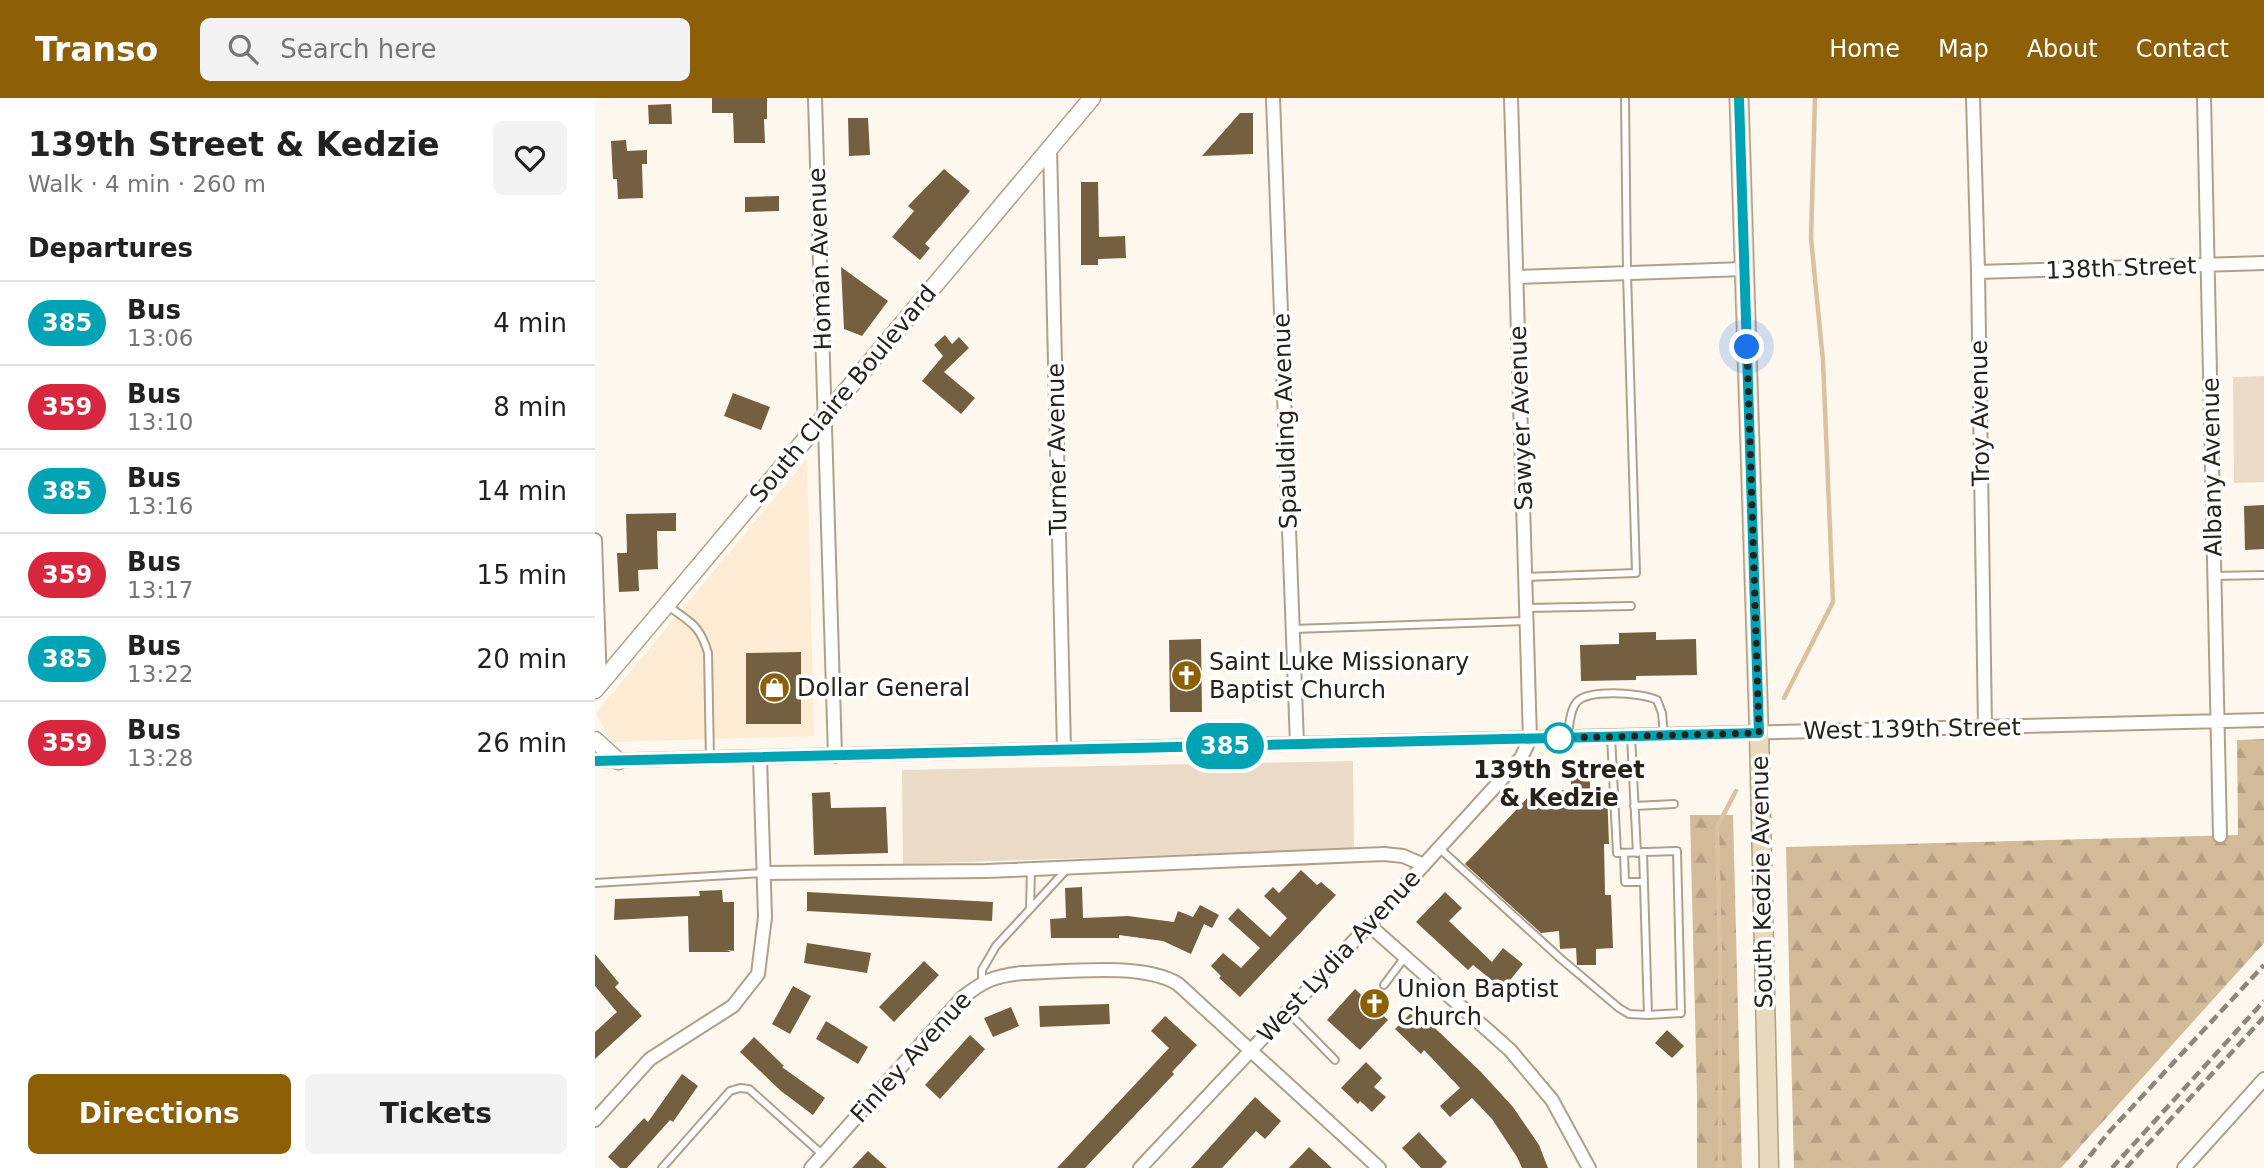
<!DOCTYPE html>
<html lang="en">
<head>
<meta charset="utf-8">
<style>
  body { margin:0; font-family:"DejaVu Sans",sans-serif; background:#f2f2f2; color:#222; height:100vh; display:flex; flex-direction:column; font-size:26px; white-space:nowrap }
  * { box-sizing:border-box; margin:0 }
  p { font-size:23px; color:#767676 }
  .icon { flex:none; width:38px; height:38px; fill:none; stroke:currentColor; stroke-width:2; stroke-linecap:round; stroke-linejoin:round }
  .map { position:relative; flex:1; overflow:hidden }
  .details { display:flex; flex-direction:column; background:#fff; width:595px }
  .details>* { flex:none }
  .badge { padding:0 14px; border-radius:23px; font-size:24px; line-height:46px }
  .you { position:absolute; width:35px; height:35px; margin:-18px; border:5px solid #fff; border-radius:50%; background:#1a73e8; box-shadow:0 0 0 10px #1a73e833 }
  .map>.badge { position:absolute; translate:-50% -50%; box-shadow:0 0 0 4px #fff }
  h2 { padding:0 28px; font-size:26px; line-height:63px }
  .round { display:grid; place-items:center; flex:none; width:74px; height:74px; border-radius:10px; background:#f2f2f2 }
  .summary { display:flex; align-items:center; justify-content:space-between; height:119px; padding:0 28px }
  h1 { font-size:33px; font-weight:700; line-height:52px }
  .primary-button { display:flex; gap:14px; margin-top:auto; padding:14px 28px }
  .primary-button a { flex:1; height:80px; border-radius:10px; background:#8d5f07; color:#fff; font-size:28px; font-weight:700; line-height:80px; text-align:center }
  .primary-button a+a { background:#f2f2f2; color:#222 }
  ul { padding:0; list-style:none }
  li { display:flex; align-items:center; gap:21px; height:84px; padding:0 28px; border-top:2px solid #e0e0e0 }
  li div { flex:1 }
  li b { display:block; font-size:26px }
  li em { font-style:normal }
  li .badge { min-width:77px; font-weight:700; text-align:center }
  header { display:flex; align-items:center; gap:42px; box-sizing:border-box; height:98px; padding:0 35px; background:#8d5f07; color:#fff }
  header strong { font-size:33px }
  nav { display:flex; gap:38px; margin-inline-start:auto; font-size:24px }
  .search { width:490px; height:63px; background:#f2f2f2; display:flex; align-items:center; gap:18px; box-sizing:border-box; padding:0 24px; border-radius:10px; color:#767676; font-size:26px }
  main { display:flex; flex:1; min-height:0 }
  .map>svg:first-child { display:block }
  .built { fill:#fdebd3 }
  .grass { fill:#eadac6 }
  .forest { fill:url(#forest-firs) }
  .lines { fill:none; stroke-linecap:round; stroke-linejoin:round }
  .stream { stroke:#dac1a0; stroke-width:4.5 }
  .building { fill:#755f41 }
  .service-casing { stroke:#b1a089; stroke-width:10 }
  .minor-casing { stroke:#b1a089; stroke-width:16 }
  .tertiary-casing { stroke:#b1a089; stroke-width:19 }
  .secondary-casing { stroke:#b1a089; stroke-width:21 }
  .service { stroke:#fff; stroke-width:6 }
  .minor { stroke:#fff; stroke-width:12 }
  .tertiary { stroke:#fff; stroke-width:16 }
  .secondary { stroke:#e8d8bc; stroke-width:18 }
  .rail { stroke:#8c867c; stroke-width:4.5; stroke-dasharray:10 5; stroke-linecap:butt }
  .line-casing { stroke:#fff; stroke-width:16 }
  .line { stroke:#00a3b4; stroke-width:10 }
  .walk { stroke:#272118; stroke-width:7; stroke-dasharray:0 12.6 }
  .stop-dot { fill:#fff; stroke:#00a3b4; stroke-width:3.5 }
  .labels { text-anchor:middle; stroke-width:7; stroke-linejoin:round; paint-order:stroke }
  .street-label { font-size:24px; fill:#272118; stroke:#fff }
  .poi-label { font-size:24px; fill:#272118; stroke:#fff; text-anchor:start }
  .stop-label { font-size:24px; font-weight:bold; fill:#272118; stroke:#fff }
</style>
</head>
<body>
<header>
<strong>Transo</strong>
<div class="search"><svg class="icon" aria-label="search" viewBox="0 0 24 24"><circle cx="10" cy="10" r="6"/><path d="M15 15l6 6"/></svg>Search here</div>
<nav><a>Home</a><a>Map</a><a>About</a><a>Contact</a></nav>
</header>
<main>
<section class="details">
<div class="summary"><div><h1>139th Street &amp; Kedzie</h1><p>Walk · 4 min · 260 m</p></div><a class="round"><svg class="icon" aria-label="heart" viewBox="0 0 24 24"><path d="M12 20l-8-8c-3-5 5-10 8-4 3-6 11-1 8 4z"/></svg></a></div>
<h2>Departures</h2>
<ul>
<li><span class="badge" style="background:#00a3b4;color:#fff">385</span><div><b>Bus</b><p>13:06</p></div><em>4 min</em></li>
<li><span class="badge" style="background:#d7263d;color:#fff">359</span><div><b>Bus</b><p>13:10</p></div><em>8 min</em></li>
<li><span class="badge" style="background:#00a3b4;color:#fff">385</span><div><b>Bus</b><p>13:16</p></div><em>14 min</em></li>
<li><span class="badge" style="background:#d7263d;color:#fff">359</span><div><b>Bus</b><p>13:17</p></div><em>15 min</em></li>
<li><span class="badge" style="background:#00a3b4;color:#fff">385</span><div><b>Bus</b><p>13:22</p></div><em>20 min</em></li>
<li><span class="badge" style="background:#d7263d;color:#fff">359</span><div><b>Bus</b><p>13:28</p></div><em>26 min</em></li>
</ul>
<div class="primary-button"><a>Directions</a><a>Tickets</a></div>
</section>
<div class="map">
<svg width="1669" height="1070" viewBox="0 0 1669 1070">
  <defs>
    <pattern id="forest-firs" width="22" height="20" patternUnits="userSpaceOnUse" patternTransform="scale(1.75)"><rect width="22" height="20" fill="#d3ba99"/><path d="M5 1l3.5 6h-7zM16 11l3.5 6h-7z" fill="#b5a083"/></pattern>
  </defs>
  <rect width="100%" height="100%" fill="#fef7ed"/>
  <path class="built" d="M212,361L219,638L16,644L1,615Z"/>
  <path class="grass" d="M1669,278V384L1639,385L1638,279Z
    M758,663L759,751L308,766L307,672Z"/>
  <path class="forest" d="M1669,641V845L1466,1070H1199L1191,749L1643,737L1642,642Z
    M1095,717H1138L1147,1070H1102V997Z"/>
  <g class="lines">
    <path class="stream" d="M1189,600L1238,504L1228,263L1216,140L1220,0
      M1125,1070V857L1122,729L1141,693"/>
  </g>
  <path class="building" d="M117,0H172V21H169L170,45H139L138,15H117Z
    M76,6L77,26H54L53,7Z
    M645,15H658V56L607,58Z
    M253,20H273L275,57L254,58Z
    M31,42L32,53L52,52V66H47L48,100L23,101L22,81H18L16,43Z
    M349,71L375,93L330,146L335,150L325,162L297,139L319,113L313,108Z
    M486,84H503L504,139L530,138L531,160L503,161V167H486Z
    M184,98V113L150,114V99Z
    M246,169L293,203L267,238L249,231Z
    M350,237L357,246L364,239L374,250L349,274L380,300L366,316L327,283L348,258L339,247Z
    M138,295L175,309L166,332L129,318Z
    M1669,407V451L1650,452L1649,408Z
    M81,415V433H62L63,471L43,472L44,493L24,494L22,455H32L31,416Z
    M1061,534V542L1101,541L1102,577L1041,578V582L986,583L985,547L1024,546V535Z
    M606,541L607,614H575L574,542Z
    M206,554V626H151V555Z
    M976,677H995V692H1012L1014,746H1009L1010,797H1016L1018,850L1001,851V867H982L981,850L965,851L964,833L946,835L870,766L938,694L976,692Z
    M235,694L236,710L291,709L293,755L219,757L217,695Z
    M706,772L722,787L726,784L741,797L645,899L624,880L626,878L616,868L628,855L646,870L665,850L633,821L643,810L675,839L692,820L669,798L678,789L684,795Z
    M487,789L488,820L533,818L579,824L583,813L598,819L605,807L624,817L617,830L609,826L596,856L568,843L524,837V840H456L455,821L471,820L470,790Z
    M127,792L128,804H139V853L132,852L136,854H94L93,818L19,822L20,801L105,798L104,793Z
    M212,794L398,804L397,823L212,813Z
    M850,794L867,810L854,823L897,864L908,850L928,866L908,891L878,867L873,872L821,824Z
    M212,845L276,855L272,875L209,865Z
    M0,856L24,885L20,889L47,918L0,961V934L22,914L0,888Z
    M329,863L344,877L299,924L284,909Z
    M198,888L216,898L195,936L177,926Z
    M760,891L793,922L765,952L732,922Z
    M514,906L515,926L445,929L444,908Z
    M416,909L424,928L398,939L389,920Z
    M820,911L886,974L918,1009L944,1047L953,1070H927L922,1059L897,1021L877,1000L855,1019L845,1008L865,990L829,952L826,956L800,931Z
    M570,918L602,947L577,974L579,976L490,1070H462L574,950L556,933Z
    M231,923L273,949L263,966L221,941Z
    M1072,932L1089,948L1077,960L1060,945Z
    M375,937L390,951L345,1001L330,987Z
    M159,939L189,968L187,969L230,1000L218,1017L186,993L145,954Z
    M771,964L787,980L779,989L791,999L777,1014L765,1003L763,1006L746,990Z
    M87,976L103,988L78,1024L75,1022L32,1070H25L13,1059L49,1020L53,1024Z
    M660,999L686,1023L670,1041L661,1033L627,1070H596Z
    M824,1034L852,1064L846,1070H826L807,1050Z
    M714,1049L737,1070H694Z
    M273,1053L292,1070H257Z"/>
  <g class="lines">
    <defs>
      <path id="service" d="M1619,478L1669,477
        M930,479L1041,475L1032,175L1030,0
        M73,508C95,524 105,527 113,555L115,661
        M931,510L1036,508
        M698,531L931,523
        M973,638C974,628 975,613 981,605C992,590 1047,595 1062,602L1067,615L1069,637
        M1016,638L1022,755L1082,753L1086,915L1053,917L1048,754
        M1036,638L1042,755
        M1039,708L1079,706
        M844,750L966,861L1024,910L1034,916L1053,917
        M1029,755L1030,784H1049
        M0,785L168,775
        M435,811L436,771
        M387,884V872L401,848L472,771
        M789,887L810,859
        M692,913L740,962
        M67,1070L135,993L145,990L154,991L228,1057"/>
      <path id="minor" d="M220,0L240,658
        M678,0L702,646
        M1378,0L1383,174L1390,629
        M1609,0L1625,738
        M455,49L469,652
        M1383,174L1669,165
        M922,179L1149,171
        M0,442L5,587
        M0,663L1669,622
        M168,775L391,773L789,756L808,758L829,767
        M774,827L915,952L957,1002L994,1070
        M0,1022L55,961L138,908L163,876L170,819L165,660
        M216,1070L367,900C388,883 399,878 427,875C470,874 548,864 583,886L784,1070
        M545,1070L774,827L926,660L935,641L916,0
        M1589,1070L1669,981"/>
      <path id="tertiary" d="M0,592L497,0
        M0,642L23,663"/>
      <path id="secondary" d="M1144,0L1164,635L1174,1070"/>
    </defs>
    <use href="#service" class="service-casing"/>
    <use href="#minor" class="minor-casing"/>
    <use href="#tertiary" class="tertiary-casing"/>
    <use href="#secondary" class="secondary-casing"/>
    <use href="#service" class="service"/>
    <use href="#minor" class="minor"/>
    <use href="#tertiary" class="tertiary"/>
    <use href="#secondary" class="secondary"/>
    <path class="rail" d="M1485,1070L1514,1034L1669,867
      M1517,1070L1669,903
      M1531,1070L1669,919"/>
  </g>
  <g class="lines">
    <defs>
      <path id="line" d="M0,663L1164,635L1144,0"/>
    </defs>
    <use href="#line" class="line-casing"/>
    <use href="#line" class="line"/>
    <path class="walk" d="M964,640L1164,635L1152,249"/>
  </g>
  <defs>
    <symbol id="church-disc" viewBox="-11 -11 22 22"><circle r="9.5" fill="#8d5f07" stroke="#fff"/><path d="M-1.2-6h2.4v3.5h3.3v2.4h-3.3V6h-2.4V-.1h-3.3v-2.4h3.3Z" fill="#fff"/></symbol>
    <symbol id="shop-disc" viewBox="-11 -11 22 22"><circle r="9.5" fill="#8d5f07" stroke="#fff"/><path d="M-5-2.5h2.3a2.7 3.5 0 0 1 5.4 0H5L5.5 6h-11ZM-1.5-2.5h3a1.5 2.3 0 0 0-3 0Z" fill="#fff"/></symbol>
  </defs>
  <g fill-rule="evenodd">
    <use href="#church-disc" x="574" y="560" width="35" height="35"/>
    <use href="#shop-disc" x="162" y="572" width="35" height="35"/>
    <use href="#church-disc" x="762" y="888" width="35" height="35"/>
  </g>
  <circle class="stop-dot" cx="964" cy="640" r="14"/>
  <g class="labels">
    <g class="street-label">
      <text transform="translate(225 161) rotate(-92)" y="8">Homan Avenue</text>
      <text transform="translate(1526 170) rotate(-2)" y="8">138th Street</text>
      <text transform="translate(248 296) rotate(-50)" y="8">South Claire Boulevard</text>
      <text transform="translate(1385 315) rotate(-91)" y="8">Troy Avenue</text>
      <text transform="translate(926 320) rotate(-92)" y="8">Sawyer Avenue</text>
      <text transform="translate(690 323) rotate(-92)" y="8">Spaulding Avenue</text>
      <text transform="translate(462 351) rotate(-91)" y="8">Turner Avenue</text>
      <text transform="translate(1617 369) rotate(-91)" y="8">Albany Avenue</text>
      <text transform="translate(1317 631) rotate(-1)" y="8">West 139th Street</text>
      <text transform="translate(1167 784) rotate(-91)" y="8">South Kedzie Avenue</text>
      <text transform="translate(744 858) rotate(-47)" y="8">West Lydia Avenue</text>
      <text transform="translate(316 959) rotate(-48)" y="8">Finley Avenue</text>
    </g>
    <g class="poi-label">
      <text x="614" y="572">Saint Luke Missionary<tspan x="614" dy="28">Baptist Church</tspan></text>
      <text x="202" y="598">Dollar General</text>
      <text x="802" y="899">Union Baptist<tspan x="802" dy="28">Church</tspan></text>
    </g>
    <g class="stop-label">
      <text x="964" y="680">139th Street<tspan x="964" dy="28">&amp; Kedzie</tspan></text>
    </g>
  </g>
</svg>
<div class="you" style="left:1152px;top:249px"></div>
<b class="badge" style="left:630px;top:648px;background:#00a3b4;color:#fff">385</b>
</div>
</main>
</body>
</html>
